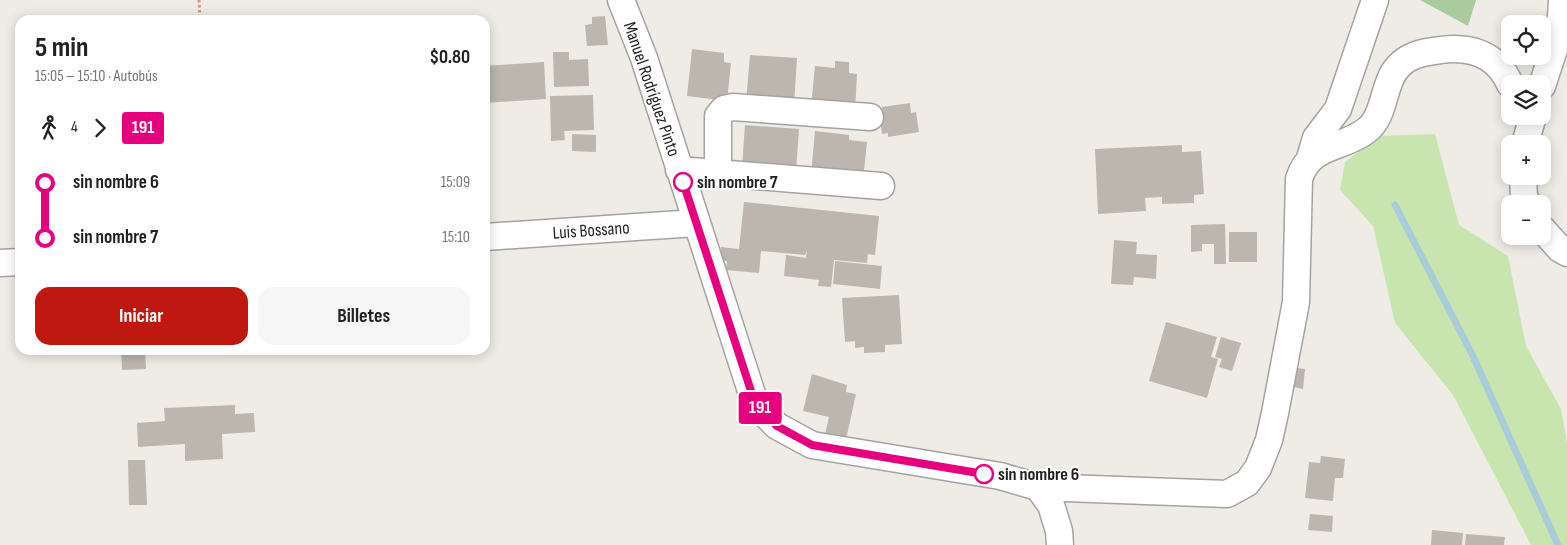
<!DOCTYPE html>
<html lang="es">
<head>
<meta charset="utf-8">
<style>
  body { margin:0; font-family:"Sofia Sans Condensed",sans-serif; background:#f6f6f6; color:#222; height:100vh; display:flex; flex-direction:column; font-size:19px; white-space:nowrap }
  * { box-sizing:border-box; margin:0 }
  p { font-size:16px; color:#767676 }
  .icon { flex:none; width:28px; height:28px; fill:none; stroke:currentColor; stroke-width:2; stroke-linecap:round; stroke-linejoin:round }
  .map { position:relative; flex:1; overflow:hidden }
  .sheet { position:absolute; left:15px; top:15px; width:475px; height:340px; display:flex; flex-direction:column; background:#fff; border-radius:15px; box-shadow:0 2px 12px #0003 }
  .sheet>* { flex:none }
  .badge { padding:0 10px; border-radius:4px; font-size:18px; line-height:32px }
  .tools { position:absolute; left:1501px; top:15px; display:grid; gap:10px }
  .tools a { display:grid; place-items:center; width:50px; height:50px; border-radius:10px; background:#fff; box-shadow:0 2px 12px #0003; font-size:25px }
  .map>.badge { position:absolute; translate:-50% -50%; box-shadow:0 0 0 2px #fff }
  .legs { display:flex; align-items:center; gap:8px; height:55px; padding:0 20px; font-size:16px }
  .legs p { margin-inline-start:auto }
  .overview { display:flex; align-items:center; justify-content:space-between; height:85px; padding:0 20px }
  h1 { font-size:28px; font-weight:700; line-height:38px }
  .button { display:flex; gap:10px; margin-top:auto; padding:10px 20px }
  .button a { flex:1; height:58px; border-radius:15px; background:#be1810; color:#fff; font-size:20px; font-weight:700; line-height:58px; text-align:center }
  .button a+a { background:#f6f6f6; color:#222 }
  ul { padding:0 20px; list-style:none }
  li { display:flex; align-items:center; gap:18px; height:55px; font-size:19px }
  li i { display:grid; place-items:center; width:8px; height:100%; margin:0 6px; background:currentColor }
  li i::after { content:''; width:12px; height:12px; margin:-6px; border:4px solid; border-radius:50%; background:#fff }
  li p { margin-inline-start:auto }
  li:first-child i { background:linear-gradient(#0000 50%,currentColor 0) }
  li:last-child i { background:linear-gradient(currentColor 50%,#0000 0) }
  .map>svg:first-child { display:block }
  .grass { fill:#c8e5b0 }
  .forest { fill:#a9cb9e }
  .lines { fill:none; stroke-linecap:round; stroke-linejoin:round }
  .stream { stroke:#aaccd9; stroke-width:7 }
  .building { fill:#bcb6af }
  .street-casing { stroke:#a3a3a3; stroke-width:29 }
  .path { stroke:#ef8977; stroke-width:3; stroke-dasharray:2.5 2.5; stroke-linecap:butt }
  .street { stroke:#fff; stroke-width:26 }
  .line-1-casing { stroke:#fff; stroke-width:11 }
  .line-1 { stroke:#e6007e; stroke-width:8 }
  .stop-1-dot { fill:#fff; stroke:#e6007e; stroke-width:2.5 }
  .labels { text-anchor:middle; stroke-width:4; stroke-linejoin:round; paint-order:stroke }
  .street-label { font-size:18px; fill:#1f1f1f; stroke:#fff }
  .stop-label { font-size:18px; font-weight:bold; fill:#1f1f1f; stroke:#fff; text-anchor:start }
</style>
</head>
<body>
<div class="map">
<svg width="1567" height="545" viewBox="0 0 1567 545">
  <rect width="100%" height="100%" fill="#efece6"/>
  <path class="grass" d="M1435,134L1459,225L1508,256L1526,346L1561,409L1567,442V545H1531L1453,395L1395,323L1373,226L1340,190L1345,162L1378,136Z"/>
  <path class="forest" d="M1420,0H1476L1468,26Z"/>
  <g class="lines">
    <path class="stream" d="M1395,205L1472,354L1558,545"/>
  </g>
  <path class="building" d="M605,16L608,45L587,46L585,25L592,24V17Z
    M692,49L724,53V62L731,63L727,101L687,96Z
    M553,52H569V60L588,59L589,86L554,87Z
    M750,55L797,58L794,105L746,101Z
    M835,61L849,62V73L857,74L855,111L811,107L815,66L835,68Z
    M544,62L546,99L485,103V66Z
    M593,95L594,130L564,131L565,140L551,141L550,96Z
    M910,103L911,113L916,112L919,132L888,137V133L882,134L880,117L883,116L882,107Z
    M745,125L799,129L796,171L742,167Z
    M815,131L849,135V140L867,142L863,180L811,174Z
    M572,134L596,135V152L572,151Z
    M1182,145V152L1201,151L1204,194L1194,195V203L1162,204V197L1145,198L1146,211L1098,214L1095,149Z
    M744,202L879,216L875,255L868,254L867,263L834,260L831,287L818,286L819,280L784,276L786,255L806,258L807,250L805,255L761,251L759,273L726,270L727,261L719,260L721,247L739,249Z
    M1225,224L1226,264H1214V244H1202V251L1191,252V225Z
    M1229,232H1257V262H1229Z
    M1114,240L1137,242L1136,254L1157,255L1156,279L1134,277L1133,285L1111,284Z
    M835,261L882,266L880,289L833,284Z
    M899,295L902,344L885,345V352L864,353V347L855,348V341L845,342L842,298Z
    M1166,322L1217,337L1211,357L1218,359L1207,398L1149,381Z
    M1221,337L1241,343L1232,371L1219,367L1222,359L1215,357Z
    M121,350H145L146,369L122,370Z
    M1296,368L1305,369L1303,389L1294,387Z
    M812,374L847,385L846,392L856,394L845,444L824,439L829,417L803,411Z
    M235,405V414L254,413L255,432L222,434L223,459L185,461V444L138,447L137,423L165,421L164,408Z
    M1321,456L1345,459L1343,478H1335L1333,501L1305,498L1309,462L1320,463Z
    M128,460H145L147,505H129Z
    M1310,514L1333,516L1332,532L1308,530Z
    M1432,530L1463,533L1462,545H1431Z
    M1466,534L1505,537L1504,545H1465Z"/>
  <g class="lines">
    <defs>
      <path id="street" d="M621,0L644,58L752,394L763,412L777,426L812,445L1000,476L1038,487L1051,505L1059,531L1060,545
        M1542,86L1560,31L1562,0
        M1525,144L1533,116
        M1310,158L1316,138L1338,109L1375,0
        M679,170L881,186
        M718,172V116L724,109L733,107L870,117
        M1523,176L1524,197L1528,204
        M1542,229L1560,249L1567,253
        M485,237L696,223
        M0,263L20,262
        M1038,487L1227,494L1247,483L1258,468L1269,440L1275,413L1296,302L1299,179C1310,143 1342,150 1367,130C1384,117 1383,89 1394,72C1405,55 1423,52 1441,50C1470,46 1497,54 1510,84"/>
    </defs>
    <use href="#street" class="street-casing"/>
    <path class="path" d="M199,0L200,20"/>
    <use href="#street" class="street"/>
  </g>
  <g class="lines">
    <defs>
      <path id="line-1" d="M683,182L752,394L762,412L777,426L812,445L984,474"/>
    </defs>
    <use href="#line-1" class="line-1-casing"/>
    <use href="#line-1" class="line-1"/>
  </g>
  <g class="stop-1-dot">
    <circle cx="683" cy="182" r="9"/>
    <circle cx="984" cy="474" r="9"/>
  </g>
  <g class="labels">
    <g class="street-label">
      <text transform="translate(652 89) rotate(71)" y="6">Manuel Rodríguez Pinto</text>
      <text transform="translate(591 230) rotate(-4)" y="6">Luis Bossano</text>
    </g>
    <g class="stop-label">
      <text x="697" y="188">sin nombre 7</text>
      <text x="998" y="480">sin nombre 6</text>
    </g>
  </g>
</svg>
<div class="tools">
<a><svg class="icon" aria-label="locate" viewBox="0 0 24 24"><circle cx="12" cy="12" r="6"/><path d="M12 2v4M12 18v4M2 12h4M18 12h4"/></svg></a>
<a><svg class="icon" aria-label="layers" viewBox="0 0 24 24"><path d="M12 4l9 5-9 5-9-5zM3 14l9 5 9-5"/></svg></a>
<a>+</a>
<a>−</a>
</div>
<b class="badge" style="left:760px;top:408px;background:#e6007e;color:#fff">191</b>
<section class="sheet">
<div class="overview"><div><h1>5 min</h1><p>15:05 – 15:10 · Autobús</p></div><b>$0.80</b></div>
<div class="legs"><svg class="icon" aria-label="walk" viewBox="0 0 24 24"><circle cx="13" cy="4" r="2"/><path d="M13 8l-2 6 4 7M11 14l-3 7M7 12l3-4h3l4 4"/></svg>4<svg class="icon" aria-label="forward" viewBox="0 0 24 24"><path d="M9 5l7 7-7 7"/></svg><b class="badge" style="background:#e6007e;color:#fff">191</b></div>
<ul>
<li><i style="color:#e6007e"></i><b>sin nombre 6</b><p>15:09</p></li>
<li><i style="color:#e6007e"></i><b>sin nombre 7</b><p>15:10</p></li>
</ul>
<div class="button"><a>Iniciar</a><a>Billetes</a></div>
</section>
</div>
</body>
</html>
